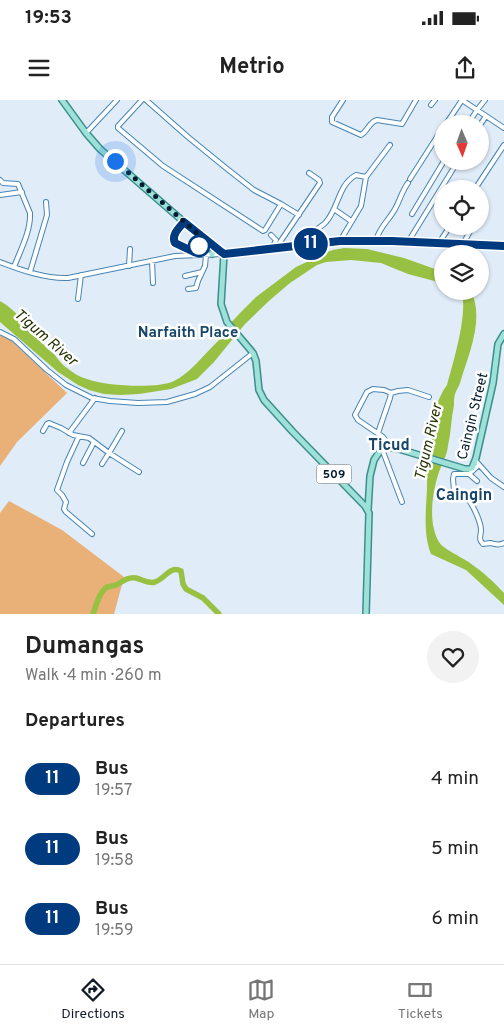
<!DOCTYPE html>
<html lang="en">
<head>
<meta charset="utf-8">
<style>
  body { margin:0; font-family:Overpass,sans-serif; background:#f2f2f2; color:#222; height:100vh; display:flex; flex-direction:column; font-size:19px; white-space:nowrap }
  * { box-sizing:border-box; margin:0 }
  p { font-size:16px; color:#767676 }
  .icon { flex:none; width:28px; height:28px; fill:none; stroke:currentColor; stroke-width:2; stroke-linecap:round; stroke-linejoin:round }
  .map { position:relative; height:514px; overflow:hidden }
  .side { display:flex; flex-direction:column; background:#fff; flex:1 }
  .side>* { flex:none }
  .badge { padding:0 10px; border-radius:16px; font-size:18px; line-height:32px }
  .needle { width:32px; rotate:178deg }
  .buttons { position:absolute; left:434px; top:15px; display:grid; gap:10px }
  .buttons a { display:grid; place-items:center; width:55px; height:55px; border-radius:50%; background:#fff; box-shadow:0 1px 4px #0004; font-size:25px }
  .you { position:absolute; width:25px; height:25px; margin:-12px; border:4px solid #fff; border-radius:50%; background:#1a73e8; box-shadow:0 0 0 8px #1a73e833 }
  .map>.badge { position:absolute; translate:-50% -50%; box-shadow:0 0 0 2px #fff }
  h2 { padding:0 25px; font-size:19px; line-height:45px }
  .round { display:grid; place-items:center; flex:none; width:52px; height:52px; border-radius:26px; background:#f2f2f2 }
  .summary { display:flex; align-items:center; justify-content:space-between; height:85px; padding:0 25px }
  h1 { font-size:24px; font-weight:700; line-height:38px }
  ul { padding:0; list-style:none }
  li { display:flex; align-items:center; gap:15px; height:70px; padding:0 25px }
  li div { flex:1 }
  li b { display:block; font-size:19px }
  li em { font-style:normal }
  li .badge { min-width:55px; font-weight:700; text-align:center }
  .status { display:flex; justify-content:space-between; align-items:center; height:35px; padding:0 25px; background:#fff; direction:ltr }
  .status svg { height:14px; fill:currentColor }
  header { display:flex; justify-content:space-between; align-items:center; height:65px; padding:0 25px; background:#fff; font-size:22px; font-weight:700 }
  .tabs { display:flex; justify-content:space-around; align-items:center; height:70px; border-top:1px solid #e0e0e0; background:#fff; font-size:14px; color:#767676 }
  .tabs a { display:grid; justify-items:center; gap:2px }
  .tabs .selected { color:#111827 }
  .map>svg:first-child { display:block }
  .green { fill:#e9b078 }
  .water { fill:#98c042 }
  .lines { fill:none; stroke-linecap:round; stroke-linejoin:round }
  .river { stroke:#98c042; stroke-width:5.5 }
  .minor-casing { stroke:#4684b6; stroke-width:6 }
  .major-casing { stroke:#3c8f8d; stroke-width:8 }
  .minor { stroke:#fff; stroke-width:4 }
  .major { stroke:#9de1d9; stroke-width:5 }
  .line-casing { stroke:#fff; stroke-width:11 }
  .line { stroke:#003b80; stroke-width:8 }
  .walk { stroke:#021b2f; stroke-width:5; stroke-dasharray:0 9 }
  .stop-dot { fill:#fff; stroke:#003b80; stroke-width:2.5 }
  .labels { text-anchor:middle; stroke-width:5; stroke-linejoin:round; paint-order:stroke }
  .shield { fill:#fff; stroke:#4e5f6d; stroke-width:1 }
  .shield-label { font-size:12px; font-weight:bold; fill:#021b2f }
  .street-label { font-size:14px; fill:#021b2f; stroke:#fff }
  .neighbourhood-label { font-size:15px; font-weight:bold; fill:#16476b; stroke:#fff }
  .water-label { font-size:15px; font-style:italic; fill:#243300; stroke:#fff }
  .quarter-label { font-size:16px; font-weight:bold; fill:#16476b; stroke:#fff }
</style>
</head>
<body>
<div class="status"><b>19:53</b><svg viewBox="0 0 49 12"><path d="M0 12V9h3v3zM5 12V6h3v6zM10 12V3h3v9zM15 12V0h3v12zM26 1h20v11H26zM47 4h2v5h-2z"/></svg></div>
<header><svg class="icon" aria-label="menu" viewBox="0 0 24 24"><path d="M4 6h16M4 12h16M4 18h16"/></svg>Metrio<svg class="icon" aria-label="share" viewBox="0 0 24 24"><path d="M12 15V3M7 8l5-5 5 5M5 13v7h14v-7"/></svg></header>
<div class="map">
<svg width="504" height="514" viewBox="0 0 504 514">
  <rect width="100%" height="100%" fill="#e0ecf7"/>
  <path class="green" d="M0,230L67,293L17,342L0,366Z
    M9,401L62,430L124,477L114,514H0V413Z"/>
  <path class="water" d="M344,148L367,149L404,158L435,169L442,174V183L408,174L381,163L351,160L326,162L317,165L290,183L270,200L245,224L214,262L197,279L171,289L139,294L120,295L104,294L89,290L78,285L58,272L0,222V201C18,211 29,229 43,244C46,248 50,251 54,254C58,259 62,265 67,268C73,273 80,277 87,279C105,286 157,289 174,281C190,273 202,257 214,245C219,240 223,237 226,231L225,229L241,212L256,197L296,167L309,161L321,154L333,150Z
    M461,191H471C485,220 468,255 460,283C459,287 456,290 455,294C454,297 454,301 454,305C451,319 451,333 448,346C447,356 441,365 438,375C432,395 428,423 439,442C443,449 462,457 470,463C483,472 493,481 504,493V505L466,470L431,454C423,434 426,410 427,389C427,378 427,366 429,354C430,352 431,350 432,347C433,342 431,337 432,332C432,316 438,297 447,285C453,263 469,211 461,191Z"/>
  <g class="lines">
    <path class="river" d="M93,514C96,506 99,492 107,487C111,486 115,486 118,484C124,480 129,477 136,478C143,480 148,484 155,482C165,479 170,465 181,471L183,484L186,489L203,498L219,514"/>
    <defs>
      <path id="minor" d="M142,0L118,26V28L163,66L263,131L265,130L281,104L254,90L226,68L188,37L146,0
        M343,0L332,17V22L361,35C368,31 369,22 377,20L402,24L416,0
        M462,0L504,28
        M431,5L435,0
        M446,24L462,0
        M468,24L477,10L485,0
        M480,25L486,16
        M86,33L117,0
        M410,79L442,29
        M0,80L3,83L18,84L30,113C31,131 20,151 14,167
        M475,89L504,45
        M0,95L22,92
        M281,104L299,115
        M334,109L351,121
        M412,114L444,61
        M271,135L276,140L272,149
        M340,141L361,106L366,77L390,45
        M376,141C378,129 389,120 395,109C400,100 402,91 408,83
        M408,142L458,61
        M439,143L450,126
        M313,144C313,140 312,135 314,132C317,128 323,126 326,122C339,107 338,85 356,75L366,77
        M463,144L473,126
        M276,148L320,83L319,80L309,73
        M152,161L153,183
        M0,162C21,170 46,179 68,178L175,156L223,154
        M129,166L130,149
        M30,172L47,115L46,102
        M185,176L202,172
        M188,189L196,188L198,181L205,166L206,155
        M78,199L81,175
        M0,232L14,239L47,270L66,285L92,298L110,301L138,303L167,302L195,294L210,287L253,253
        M43,331L47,324L49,323L61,328L73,335L89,338L109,353L122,331
        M69,333L95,298
        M378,333L390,298L391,293
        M79,336L67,362L57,390L62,395L66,402L64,409L66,412L92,434
        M387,347L386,341L383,337L358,320L355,315L367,292L373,289L384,290L391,293L398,291L408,290L429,297
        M382,349L402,402
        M475,360L491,378L504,387
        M83,363L94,342
        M102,364L109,353L139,372
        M469,374H454L453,379L454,390C458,392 462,393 465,396C472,402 480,420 481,429C481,436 478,439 483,444L490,443C496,444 498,446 504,443
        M477,381L469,374L479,365"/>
      <path id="major" d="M62,0L86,33L100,49L184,122L224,154
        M212,154L215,147
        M224,154L221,204L227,222L253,253L256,261L259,290L264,300L293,332L365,406L369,413L366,514
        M224,154L340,141H392L504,146
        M368,410L370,376L374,360L378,354L383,348L387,347L399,349L465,369H469L472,368L476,358L493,283L498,244L504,234"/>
    </defs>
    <use href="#minor" class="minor-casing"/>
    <use href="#major" class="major-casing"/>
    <use href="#minor" class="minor"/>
    <use href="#major" class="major"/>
  </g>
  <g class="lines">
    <defs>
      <path id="line" d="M199,146L196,152H194L175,143C171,135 179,128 184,122L224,154L340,141H392L504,146"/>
    </defs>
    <use href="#line" class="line-casing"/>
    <use href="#line" class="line"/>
    <path class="walk" d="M115,61L204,139L199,146"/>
  </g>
  <circle class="stop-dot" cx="199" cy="146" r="10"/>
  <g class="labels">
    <rect class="shield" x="316.5" y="364.5" width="35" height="19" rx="4"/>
    <g class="shield-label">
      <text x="334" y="378">509</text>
    </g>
    <g class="street-label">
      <text transform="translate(472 316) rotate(-76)" y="5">Caingin Street</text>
    </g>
    <g class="neighbourhood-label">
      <text x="188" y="237">Narfaith Place</text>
    </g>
    <g class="water-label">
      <text transform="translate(46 237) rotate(41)" y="5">Tigum River</text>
      <text transform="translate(428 342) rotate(-77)" y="5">Tigum River</text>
    </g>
    <g class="quarter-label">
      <text x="389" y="350">Ticud</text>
      <text x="464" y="400">Caingin</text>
    </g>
  </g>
</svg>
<div class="buttons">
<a><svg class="needle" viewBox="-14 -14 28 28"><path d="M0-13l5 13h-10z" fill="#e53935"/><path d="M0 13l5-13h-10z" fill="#767676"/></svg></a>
<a><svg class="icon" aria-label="locate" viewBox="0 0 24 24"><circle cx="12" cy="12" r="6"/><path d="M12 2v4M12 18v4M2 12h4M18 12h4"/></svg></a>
<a><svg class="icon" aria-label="layers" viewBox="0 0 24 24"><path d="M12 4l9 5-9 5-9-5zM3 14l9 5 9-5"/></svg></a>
</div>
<div class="you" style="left:115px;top:61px"></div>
<b class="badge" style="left:311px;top:144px;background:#003b80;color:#fff">11</b>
</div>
<section class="side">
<div class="summary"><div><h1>Dumangas</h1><p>Walk · 4 min · 260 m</p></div><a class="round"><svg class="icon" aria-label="heart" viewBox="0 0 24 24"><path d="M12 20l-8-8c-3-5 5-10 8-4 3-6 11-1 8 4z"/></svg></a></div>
<h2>Departures</h2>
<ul>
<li><span class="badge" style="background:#003b80;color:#fff">11</span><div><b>Bus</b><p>19:57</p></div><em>4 min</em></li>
<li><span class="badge" style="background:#003b80;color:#fff">11</span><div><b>Bus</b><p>19:58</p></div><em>5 min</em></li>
<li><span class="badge" style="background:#003b80;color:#fff">11</span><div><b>Bus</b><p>19:59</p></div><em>6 min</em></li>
</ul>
</section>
<nav class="tabs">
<a class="selected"><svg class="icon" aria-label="directions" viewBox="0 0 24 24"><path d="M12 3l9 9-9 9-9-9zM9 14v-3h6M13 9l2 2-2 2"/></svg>Directions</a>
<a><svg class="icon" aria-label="map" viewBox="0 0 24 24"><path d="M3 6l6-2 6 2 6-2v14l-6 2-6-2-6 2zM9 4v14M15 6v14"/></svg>Map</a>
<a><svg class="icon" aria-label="tickets" viewBox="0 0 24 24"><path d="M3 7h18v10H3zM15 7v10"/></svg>Tickets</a>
</nav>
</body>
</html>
